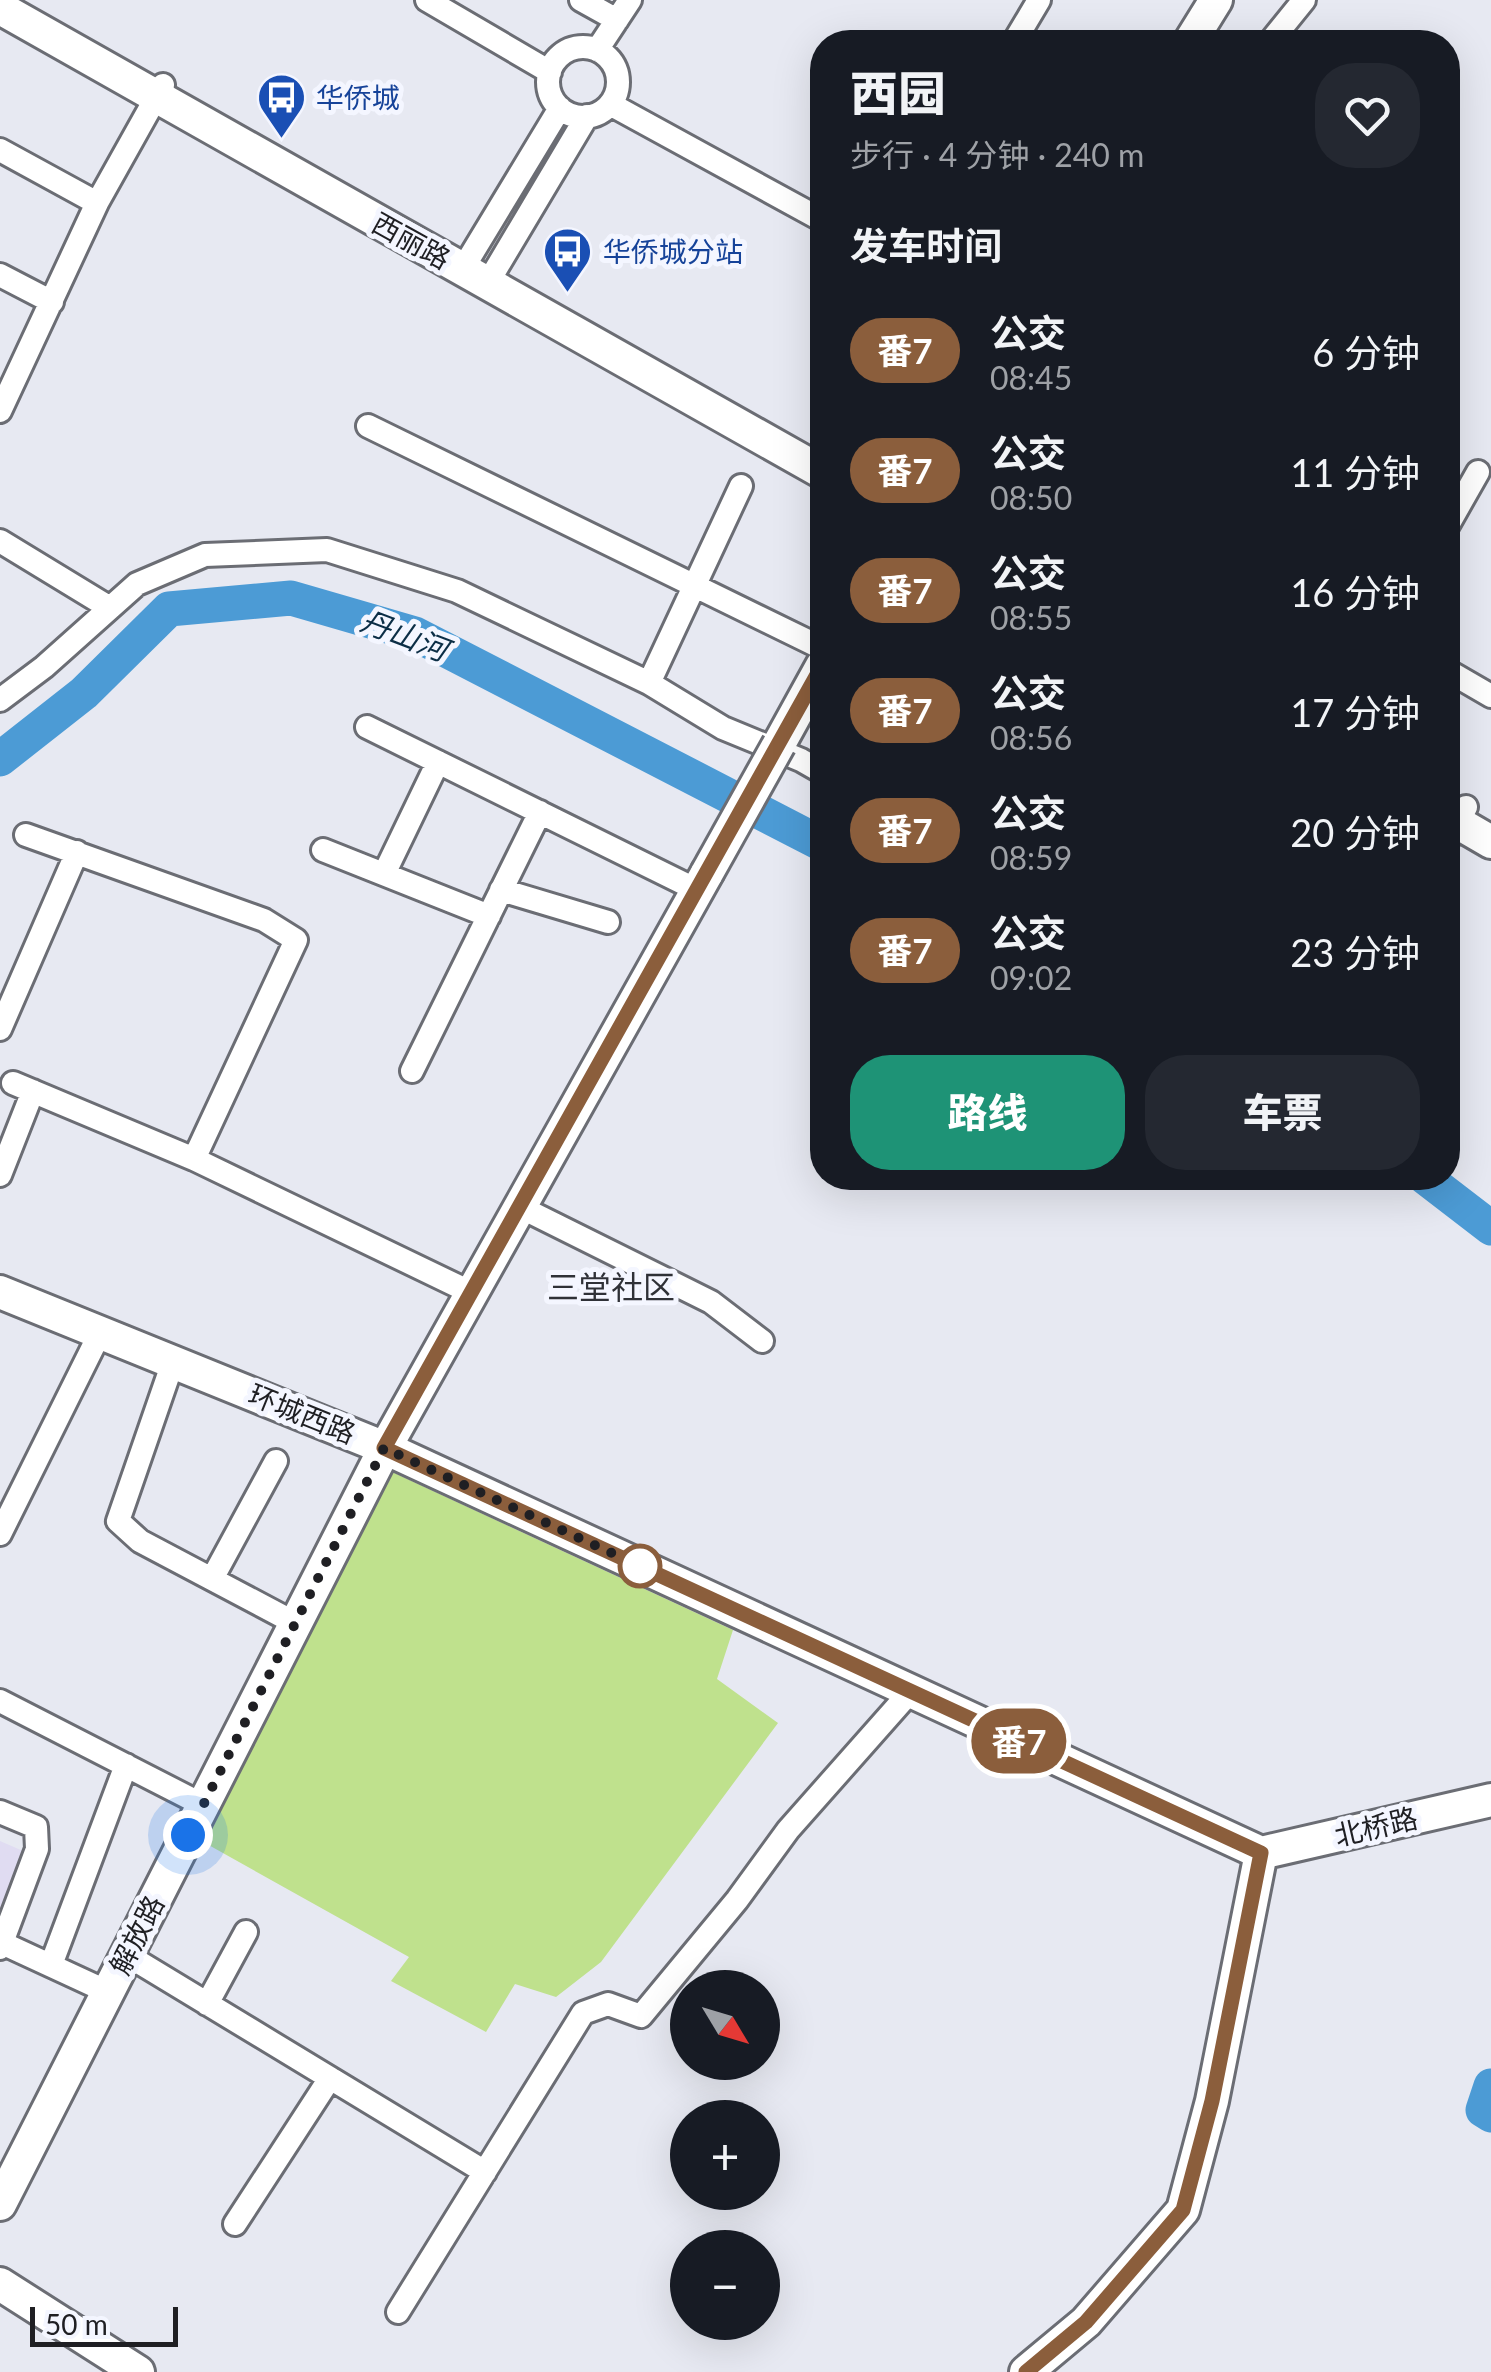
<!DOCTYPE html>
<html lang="zh">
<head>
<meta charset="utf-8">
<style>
  body { margin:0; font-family:Lato,"Noto Sans SC",sans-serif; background:#242831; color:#f1f3f6; height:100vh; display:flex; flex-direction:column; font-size:38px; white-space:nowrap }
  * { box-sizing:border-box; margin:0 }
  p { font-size:32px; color:#9ea1a6 }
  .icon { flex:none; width:55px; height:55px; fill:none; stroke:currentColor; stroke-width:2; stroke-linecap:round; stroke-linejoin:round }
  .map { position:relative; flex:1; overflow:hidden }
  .sheet { position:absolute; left:810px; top:30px; width:650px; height:1160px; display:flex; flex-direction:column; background:#171b24; border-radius:40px; box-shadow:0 10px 40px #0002 }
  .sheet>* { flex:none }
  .badge { padding:0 20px; border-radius:32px; font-size:35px; line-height:65px }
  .needle { width:65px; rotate:128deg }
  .tools { position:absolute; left:670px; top:1970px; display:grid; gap:20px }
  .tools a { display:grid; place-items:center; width:110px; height:110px; border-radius:50%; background:#171b24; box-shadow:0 10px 40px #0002; font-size:50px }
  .scale { position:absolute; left:30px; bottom:25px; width:148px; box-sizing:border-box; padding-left:10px; border:5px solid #1f1f23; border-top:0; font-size:28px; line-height:35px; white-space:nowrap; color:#1f1f23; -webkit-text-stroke:8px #f4f6ff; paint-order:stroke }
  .you { position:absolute; width:50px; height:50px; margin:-25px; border:8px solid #fff; border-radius:50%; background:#1a73e8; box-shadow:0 0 0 15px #1a73e833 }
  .map>.badge { position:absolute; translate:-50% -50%; box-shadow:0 0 0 5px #fff }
  h2 { padding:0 40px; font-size:38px; line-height:90px }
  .round { display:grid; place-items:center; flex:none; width:105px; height:105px; border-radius:40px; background:#242831 }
  .overview { display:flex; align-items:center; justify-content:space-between; height:170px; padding:0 40px }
  h1 { font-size:48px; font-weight:800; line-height:75px }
  .cta { display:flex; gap:20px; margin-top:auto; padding:20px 40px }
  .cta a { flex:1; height:115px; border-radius:40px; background:#1e9376; color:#fff; font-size:40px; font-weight:800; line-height:115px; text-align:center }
  .cta a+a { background:#242831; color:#f1f3f6 }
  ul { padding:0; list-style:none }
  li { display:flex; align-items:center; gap:30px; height:120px; padding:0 40px }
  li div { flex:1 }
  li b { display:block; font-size:38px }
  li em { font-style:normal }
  li .badge { min-width:110px; font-weight:700; text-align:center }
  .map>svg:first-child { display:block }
  .education { fill:#e0dcf2 }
  .green { fill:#bfe18d }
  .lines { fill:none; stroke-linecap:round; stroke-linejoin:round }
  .river { stroke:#4c9bd5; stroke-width:35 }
  .street-casing { stroke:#6b6d74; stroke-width:28 }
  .secondary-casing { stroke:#6b6d74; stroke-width:38 }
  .street { stroke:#fff; stroke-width:22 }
  .secondary { stroke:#fff; stroke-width:32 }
  .secondary-bridge-casing { stroke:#6b6d74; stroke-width:38; stroke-linecap:butt }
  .secondary-bridge { stroke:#fff; stroke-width:32 }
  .line-casing { stroke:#fff; stroke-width:22 }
  .line { stroke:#8b5e3c; stroke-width:15 }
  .walk { stroke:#1f1f23; stroke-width:10; stroke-dasharray:0 18 }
  .stop-dot { fill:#fff; stroke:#8b5e3c; stroke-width:5 }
  .labels { text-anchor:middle; stroke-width:10; stroke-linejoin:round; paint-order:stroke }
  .transit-label { font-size:28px; fill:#164399; stroke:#f4f6ff; text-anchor:start }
  .street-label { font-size:28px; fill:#1f1f23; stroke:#f4f6ff }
  .water-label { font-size:30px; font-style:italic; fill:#0c2e46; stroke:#f4f6ff }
  .quarter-label { font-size:32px; fill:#2f3137; stroke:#f4f6ff }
</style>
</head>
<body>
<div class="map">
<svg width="1491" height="2372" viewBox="0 0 1491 2372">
  <rect width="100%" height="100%" fill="#e7e9f2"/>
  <path class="education" d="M0,1841L30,1854L0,1920Z"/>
  <path class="green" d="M390,1471L733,1630L717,1679L778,1723L601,1962L556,1997L515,1984L486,2032L391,1981L409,1957L205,1843Z"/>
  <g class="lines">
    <path class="river" d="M0,759L84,693L169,609L291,598L415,634L822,844
      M1426,1178L1491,1228
      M1491,2086L1483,2110L1491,2115"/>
    <defs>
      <path id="street" d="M427,0L550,72
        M581,0L617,20
        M1014,42L1039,0
        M1270,42L1304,0
        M548 82a35 35 0 1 1 70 0a35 35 0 1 1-70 0Z
        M597,50L630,0
        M610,104L822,220
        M0,150L97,203L163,85
        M462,270L560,108
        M0,275L52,302
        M487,284L587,116
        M0,411L97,203
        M368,426L822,648
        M1448,525L1478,472
        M0,541L110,608
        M1448,671L1491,696
        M649,683L741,486
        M0,700L44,667L137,584L205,555L327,550L457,591L649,683L723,728L801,760L822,772
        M367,727L697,890
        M26,835L264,920L296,940L194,1159
        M1448,840L1466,807
        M323,850L489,916
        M384,874L438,762
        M501,890L608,922
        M0,1029L77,852
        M412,1071L540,812
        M13,1083L194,1159L472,1293
        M0,1175L33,1091
        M520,1207L711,1302L762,1341
        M173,1362L118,1521L140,1541L295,1623
        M0,1534L100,1333
        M212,1579L276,1461
        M0,1701L203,1805
        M0,1812L36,1827L37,1849L0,1948
        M2,1943L108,1992
        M127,1955L485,2172
        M51,1965L126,1765
        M207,2004L246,1932
        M235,2224L330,2078
        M398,2312L583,2013L608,2004L641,2016L737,1900L788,1830L911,1691"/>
      <path id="secondary" d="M0,8L822,472
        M1190,42L1216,0
        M779,744L822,666
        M1448,817L1491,842
        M0,1292L385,1448L1261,1853
        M1261,1853L1491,1800
        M0,2204L385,1448L707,873
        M0,2284L138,2372
        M1026,2372L1086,2322L1183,2210L1212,2101L1261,1853"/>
    </defs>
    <use href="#street" class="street-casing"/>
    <use href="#secondary" class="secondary-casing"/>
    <use href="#street" class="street"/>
    <use href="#secondary" class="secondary"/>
    <defs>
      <path id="secondary-bridge" d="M707,873L779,744"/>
    </defs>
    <use href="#secondary-bridge" class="secondary-bridge-casing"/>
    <use href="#secondary-bridge" class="secondary-bridge"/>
  </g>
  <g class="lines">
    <defs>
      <path id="line" d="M822,666L384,1448L1261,1853L1212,2101L1183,2210L1086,2322L1026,2372"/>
    </defs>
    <use href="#line" class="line-casing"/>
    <use href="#line" class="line"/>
    <path class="walk" d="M188,1835L384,1448L640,1566"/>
  </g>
  <defs>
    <symbol id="bus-pin" viewBox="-11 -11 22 30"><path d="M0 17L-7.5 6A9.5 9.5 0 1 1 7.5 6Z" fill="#1a4fb4" stroke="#f4f6ff"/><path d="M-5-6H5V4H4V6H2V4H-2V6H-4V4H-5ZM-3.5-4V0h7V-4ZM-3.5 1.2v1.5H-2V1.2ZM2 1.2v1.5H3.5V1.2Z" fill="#fff"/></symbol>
  </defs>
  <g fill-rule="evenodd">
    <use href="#bus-pin" x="254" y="70" width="55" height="75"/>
    <use href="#bus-pin" x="540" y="224" width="55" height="75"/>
  </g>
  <circle class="stop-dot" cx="640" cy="1566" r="20"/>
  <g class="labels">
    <g class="transit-label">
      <text x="316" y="108">华侨城</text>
      <text x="603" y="262">华侨城分站</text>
    </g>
    <g class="street-label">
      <text transform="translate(411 241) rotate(29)" y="10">西丽路</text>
      <text transform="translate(302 1414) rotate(22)" y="10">环城西路</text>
      <text transform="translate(1376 1827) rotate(-13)" y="10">北桥路</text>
      <text transform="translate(137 1935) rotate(-63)" y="10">解放路</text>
    </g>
    <g class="water-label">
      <text transform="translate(404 636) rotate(21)" y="10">丹山河</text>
    </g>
    <g class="quarter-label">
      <text x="611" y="1299">三堂社区</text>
    </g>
  </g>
</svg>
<div class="tools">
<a><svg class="needle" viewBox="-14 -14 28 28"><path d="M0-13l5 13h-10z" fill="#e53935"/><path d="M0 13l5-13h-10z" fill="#9ea1a6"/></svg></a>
<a>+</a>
<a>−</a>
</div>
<div class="scale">50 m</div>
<div class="you" style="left:188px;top:1835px"></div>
<b class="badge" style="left:1019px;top:1741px;background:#8b5e3c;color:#fff">番7</b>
<section class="sheet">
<div class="overview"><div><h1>西园</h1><p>步行 · 4 分钟 · 240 m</p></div><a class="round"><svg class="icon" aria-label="heart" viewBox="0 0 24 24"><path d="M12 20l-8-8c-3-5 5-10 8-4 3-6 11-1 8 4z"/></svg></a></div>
<h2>发车时间</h2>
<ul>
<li><span class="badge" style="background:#8b5e3c;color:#fff">番7</span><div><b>公交</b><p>08:45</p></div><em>6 分钟</em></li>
<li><span class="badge" style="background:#8b5e3c;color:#fff">番7</span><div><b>公交</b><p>08:50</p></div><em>11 分钟</em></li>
<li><span class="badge" style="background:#8b5e3c;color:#fff">番7</span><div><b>公交</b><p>08:55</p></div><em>16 分钟</em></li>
<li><span class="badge" style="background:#8b5e3c;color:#fff">番7</span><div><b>公交</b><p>08:56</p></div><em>17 分钟</em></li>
<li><span class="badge" style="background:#8b5e3c;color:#fff">番7</span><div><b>公交</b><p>08:59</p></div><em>20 分钟</em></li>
<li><span class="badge" style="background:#8b5e3c;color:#fff">番7</span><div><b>公交</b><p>09:02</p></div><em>23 分钟</em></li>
</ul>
<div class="cta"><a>路线</a><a>车票</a></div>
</section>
</div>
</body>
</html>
